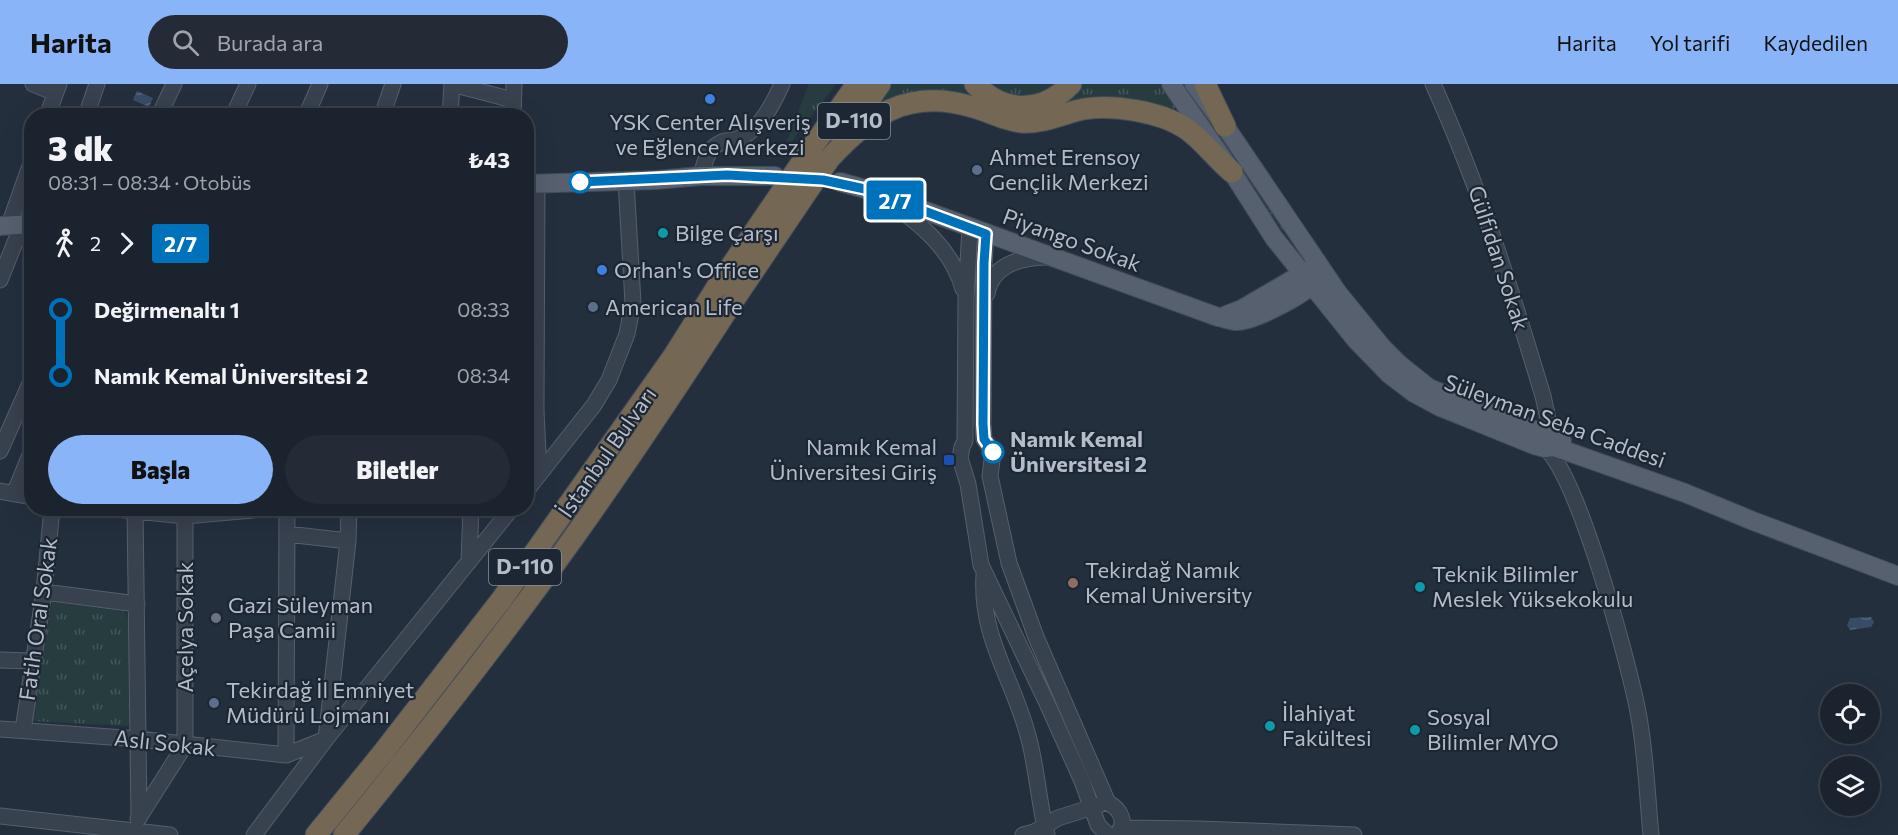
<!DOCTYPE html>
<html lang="tr">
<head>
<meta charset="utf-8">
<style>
  body { margin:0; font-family:Commissioner,sans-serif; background:#242b36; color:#f1f3f6; height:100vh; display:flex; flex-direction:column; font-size:22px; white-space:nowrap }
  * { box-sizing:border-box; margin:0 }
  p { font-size:20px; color:#a0a4aa }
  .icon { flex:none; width:33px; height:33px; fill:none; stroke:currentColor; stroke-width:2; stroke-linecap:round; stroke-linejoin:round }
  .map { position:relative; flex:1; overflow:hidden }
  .details { position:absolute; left:24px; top:24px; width:510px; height:408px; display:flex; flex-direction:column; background:#1b232e; border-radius:24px; box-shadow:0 6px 24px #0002,0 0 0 2px #39404a }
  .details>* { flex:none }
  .badge { padding:0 12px; border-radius:4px; font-size:21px; line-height:39px }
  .controls { position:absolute; left:1820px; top:600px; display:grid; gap:12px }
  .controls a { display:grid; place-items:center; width:60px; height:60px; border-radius:50%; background:#1b232e; box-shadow:0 6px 24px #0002,0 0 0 2px #39404a; font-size:30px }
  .map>.badge { position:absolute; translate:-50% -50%; box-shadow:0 0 0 3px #fff }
  .legs { display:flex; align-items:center; gap:9px; height:66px; padding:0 24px; font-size:20px }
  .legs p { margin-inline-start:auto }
  .overview { display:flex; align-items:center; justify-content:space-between; height:102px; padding:0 24px }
  h1 { font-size:33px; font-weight:800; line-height:45px }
  .action { display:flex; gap:12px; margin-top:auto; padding:12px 24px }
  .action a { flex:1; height:69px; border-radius:36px; background:#8ab4f8; color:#111; font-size:24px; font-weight:800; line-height:69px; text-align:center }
  .action a+a { background:#242b36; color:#f1f3f6 }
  ul { padding:0 24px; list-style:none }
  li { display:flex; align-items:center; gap:21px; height:66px; font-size:22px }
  li i { display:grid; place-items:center; width:9px; height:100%; margin:0 8px; background:currentColor }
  li i::after { content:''; width:15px; height:15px; margin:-8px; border:4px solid; border-radius:50%; background:#1b232e }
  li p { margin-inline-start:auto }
  li:first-child i { background:linear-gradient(#0000 50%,currentColor 0) }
  li:last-child i { background:linear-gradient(currentColor 50%,#0000 0) }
  header { display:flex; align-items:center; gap:36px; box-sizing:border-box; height:84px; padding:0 30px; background:#8ab4f8; color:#111 }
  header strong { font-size:28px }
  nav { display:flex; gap:33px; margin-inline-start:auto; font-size:21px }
  .search { width:420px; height:54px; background:#242b36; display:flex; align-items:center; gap:15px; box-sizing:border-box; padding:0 21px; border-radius:33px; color:#a0a4aa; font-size:22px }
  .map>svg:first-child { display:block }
  .grass { fill:url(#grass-tufts) }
  .water { fill:url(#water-waves) }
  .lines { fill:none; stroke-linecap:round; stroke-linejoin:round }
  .minor-casing { stroke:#565f6c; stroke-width:17 }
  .major-casing { stroke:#414a57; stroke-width:20 }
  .highway-casing { stroke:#434c59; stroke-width:23 }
  .minor { stroke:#38414e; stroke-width:15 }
  .major { stroke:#56606e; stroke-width:18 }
  .highway { stroke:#746855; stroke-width:21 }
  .highway-bridge-casing { stroke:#434c59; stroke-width:23; stroke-linecap:butt }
  .highway-bridge { stroke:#746855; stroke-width:21 }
  .line-1-casing { stroke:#fff; stroke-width:14 }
  .line-1 { stroke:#0072bc; stroke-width:9 }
  .shop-dot { fill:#3f7fe0; stroke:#1d2633; stroke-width:2 }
  .service-dot { fill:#5c6f8a; stroke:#1d2633; stroke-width:2 }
  .stop-1-dot { fill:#fff; stroke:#0072bc; stroke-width:3 }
  .culture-dot { fill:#0f9aa8; stroke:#1d2633; stroke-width:2 }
  .transit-dot { fill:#1a4fb4; stroke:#1d2633; stroke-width:2 }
  .education-dot { fill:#8d6e63; stroke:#1d2633; stroke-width:2 }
  .worship-dot { fill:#6b7280; stroke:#1d2633; stroke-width:2 }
  .labels { text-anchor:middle; stroke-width:4.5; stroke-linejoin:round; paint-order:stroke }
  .shield { fill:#1d2633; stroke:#878f9c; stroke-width:1.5 }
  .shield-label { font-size:21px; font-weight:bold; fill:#b4bcc9 }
  .poi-label { font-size:22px; fill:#b4bcc9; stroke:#1d2633; text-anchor:start }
  .street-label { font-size:22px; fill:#b4bcc9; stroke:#1d2633 }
  .stop-label { font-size:22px; font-weight:bold; fill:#b4bcc9; stroke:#1d2633; text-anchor:start }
</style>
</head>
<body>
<header>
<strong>Harita</strong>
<div class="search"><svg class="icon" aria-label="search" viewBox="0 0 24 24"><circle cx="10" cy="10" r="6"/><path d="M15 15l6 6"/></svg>Burada ara</div>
<nav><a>Harita</a><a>Yol tarifi</a><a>Kaydedilen</a></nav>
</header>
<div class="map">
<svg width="1898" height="751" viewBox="0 0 1898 751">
  <defs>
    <pattern id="grass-tufts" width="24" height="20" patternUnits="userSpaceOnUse" patternTransform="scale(1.5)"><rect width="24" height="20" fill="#263c3f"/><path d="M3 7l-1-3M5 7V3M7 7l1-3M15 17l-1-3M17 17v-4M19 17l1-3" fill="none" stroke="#435659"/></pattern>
    <pattern id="water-waves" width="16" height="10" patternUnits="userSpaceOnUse" patternTransform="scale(1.5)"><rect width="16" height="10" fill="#394c67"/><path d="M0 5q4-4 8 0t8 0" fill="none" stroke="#53647b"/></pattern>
  </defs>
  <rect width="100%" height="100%" fill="#242f3e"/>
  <path class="grass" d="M809,0H836L789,61L786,59Z
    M892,0H967L985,16L876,24Z
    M984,0H1060L1024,16Z
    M1082,0H1160L1177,23L1168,28L1057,25Z
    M1177,0H1184L1308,174L1306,178L1249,103Z
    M52,518L124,527L128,536L129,642L32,637Z"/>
  <path class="water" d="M137,7L153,14L149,23L133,16Z
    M1871,533L1874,538L1871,543L1850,546L1847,541L1850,534Z"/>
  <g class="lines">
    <defs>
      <path id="minor" d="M33,0L55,9
        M1433,0C1479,101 1511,206 1543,312C1546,326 1550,338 1547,352
        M47,32L59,0
        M86,32L97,0
        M159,32L174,0
        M233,32L248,0
        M306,32L320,0
        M382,32L393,0
        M450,32L452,0L513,16
        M513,32L514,0
        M701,92C705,78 706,65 722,58C727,56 734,57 740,54C761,44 773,20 782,0
        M537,100L536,326L539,391
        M886,116C920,139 952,165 963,205
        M9,141L32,76
        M970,144L966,214L965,357L962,363L960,374L968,400L981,481L1046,617L1082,697L1098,741L1108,751
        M986,150L984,179L983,340L984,355L993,368L990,392L1009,479L1036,553L1108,719C1121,725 1128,740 1116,751
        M0,196L22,141
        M987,210C992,179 1023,173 1050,173
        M1545,364C1578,390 1629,580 1638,628C1646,669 1647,710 1651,751
        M0,367L32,295
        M0,407L32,413
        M526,407L594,321L609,296L627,250L633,219L626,97
        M14,410L32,366
        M106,424L185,432L274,424
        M135,424L139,734
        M287,450L348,457
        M469,478L471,424
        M984,491C980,552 1011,591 1027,648C1037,681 1038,717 1047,751
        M44,508L137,520
        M0,576L32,577
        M0,645L138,655L286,671L326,655L348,457L349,424
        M23,646L44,508L52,424
        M185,661V424
        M286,671L287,424
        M0,732L170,751
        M138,735L185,661
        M1121,744L1199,745L1354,751
        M254,751L326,655L512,424
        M1023,751L1034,748L1058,734L1099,721"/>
      <path id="major" d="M1171,0L1232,88L1274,154L1356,256L1389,290L1414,309L1440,323L1534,361L1545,364L1553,363L1569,368L1685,409L1753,437L1898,492
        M1194,0L1225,42L1338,209L1382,263L1399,280L1429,304L1562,357
        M840,98L865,105L1218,233C1224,234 1231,237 1237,237C1254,237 1311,208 1319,193
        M526,100L656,96L701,92H775
        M0,142L32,140
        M1226,231L1242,225L1312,184"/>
      <path id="highway" d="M975,0C1004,30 1042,30 1071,0
        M1205,0L1225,42
        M849,45L880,0
        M815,59L857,0
        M829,75C869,31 908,5 969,22C987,26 1003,36 1021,38C1042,40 1063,29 1084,25C1113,20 1161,28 1185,44C1203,56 1216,75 1232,88
        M316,751L382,670L502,515L673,273L717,203
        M344,751C423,654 501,555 574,453C628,377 680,299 731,220"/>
    </defs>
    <use href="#minor" class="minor-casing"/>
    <use href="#major" class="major-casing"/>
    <use href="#highway" class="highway-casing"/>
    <use href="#minor" class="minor"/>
    <use href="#major" class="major"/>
    <use href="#highway" class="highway"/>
    <defs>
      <path id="highway-bridge" d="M717,203L815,59
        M731,220L829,75"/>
    </defs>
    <use href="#highway-bridge" class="highway-bridge-casing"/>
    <use href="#highway-bridge" class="highway-bridge"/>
  </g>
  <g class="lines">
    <defs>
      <path id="line-1" d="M580,98L727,91L823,96L865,105L986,150L984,179L983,340L984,355L993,368"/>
    </defs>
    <use href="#line-1" class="line-1-casing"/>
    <use href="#line-1" class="line-1"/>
  </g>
  <g class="shop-dot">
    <circle cx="710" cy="15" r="6"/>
    <circle cx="602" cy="186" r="6"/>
  </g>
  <g class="service-dot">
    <circle cx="977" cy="86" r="6"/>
    <circle cx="593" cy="223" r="6"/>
    <circle cx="214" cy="619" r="6"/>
  </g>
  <g class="stop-1-dot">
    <circle cx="580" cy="98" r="10"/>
    <circle cx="993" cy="368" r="10"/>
  </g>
  <g class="culture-dot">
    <circle cx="663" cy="149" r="6"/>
    <circle cx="1420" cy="503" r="6"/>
    <circle cx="1270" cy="642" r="6"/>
    <circle cx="1415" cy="646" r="6"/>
  </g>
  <rect class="transit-dot" x="943" y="370" width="12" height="12" rx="3"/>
  <circle class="education-dot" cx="1073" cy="499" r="6"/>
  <circle class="worship-dot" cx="216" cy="534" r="6"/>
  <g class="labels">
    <g class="shield">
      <rect x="818" y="19" width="72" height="36" rx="4.5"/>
      <rect x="489" y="465" width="72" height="36" rx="4.5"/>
    </g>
    <g class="shield-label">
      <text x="854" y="44">D-110</text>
      <text x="525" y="490">D-110</text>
    </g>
    <g class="poi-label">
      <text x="710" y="46" text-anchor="middle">YSK Center Alışveriş<tspan x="710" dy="25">ve Eğlence Merkezi</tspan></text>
      <text x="989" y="81">Ahmet Erensoy<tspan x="989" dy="25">Gençlik Merkezi</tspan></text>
      <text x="675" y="157">Bilge Çarşı</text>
      <text x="614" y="194">Orhan's Office</text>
      <text x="605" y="231">American Life</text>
      <text x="937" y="371" text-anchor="end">Namık Kemal<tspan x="937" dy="25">Üniversitesi Giriş</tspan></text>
      <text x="1085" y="494">Tekirdağ Namık<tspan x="1085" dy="25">Kemal University</tspan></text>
      <text x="1432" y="498">Teknik Bilimler<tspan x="1432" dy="25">Meslek Yüksekokulu</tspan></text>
      <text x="228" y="529">Gazi Süleyman<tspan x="228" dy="25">Paşa Camii</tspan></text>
      <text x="226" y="614">Tekirdağ İl Emniyet<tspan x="226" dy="25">Müdürü Lojmanı</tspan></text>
      <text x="1282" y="637">İlahiyat<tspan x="1282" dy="25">Fakültesi</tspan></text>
      <text x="1427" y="641">Sosyal<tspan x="1427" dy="25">Bilimler MYO</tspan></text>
    </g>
    <g class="street-label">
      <text transform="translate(1072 156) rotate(20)" y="8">Piyango Sokak</text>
      <text transform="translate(1499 174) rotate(72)" y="8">Gülfidan Sokak</text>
      <text transform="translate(1555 337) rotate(20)" y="8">Süleyman Seba Caddesi</text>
      <text transform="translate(607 368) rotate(-55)" y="8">İstanbul Bulvarı</text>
      <text transform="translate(38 535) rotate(-82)" y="8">Fatih Oral Sokak</text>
      <text transform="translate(185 543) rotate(-90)" y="8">Açelya Sokak</text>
      <text transform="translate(165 659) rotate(6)" y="8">Aslı Sokak</text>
    </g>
    <g class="stop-label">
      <text x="1010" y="363">Namık Kemal<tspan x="1010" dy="25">Üniversitesi 2</tspan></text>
    </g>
  </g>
</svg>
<div class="controls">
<a><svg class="icon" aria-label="locate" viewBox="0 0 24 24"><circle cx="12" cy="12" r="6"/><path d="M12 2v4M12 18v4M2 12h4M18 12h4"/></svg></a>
<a><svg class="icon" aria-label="layers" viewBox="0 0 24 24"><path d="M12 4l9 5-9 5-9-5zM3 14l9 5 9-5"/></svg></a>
</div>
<b class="badge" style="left:895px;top:116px;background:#0072bc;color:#fff">2/7</b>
<section class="details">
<div class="overview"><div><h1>3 dk</h1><p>08:31 – 08:34 · Otobüs</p></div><b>₺43</b></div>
<div class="legs"><svg class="icon" aria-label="walk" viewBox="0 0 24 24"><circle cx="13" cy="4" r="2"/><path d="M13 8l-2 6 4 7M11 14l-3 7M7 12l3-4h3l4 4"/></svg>2<svg class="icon" aria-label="forward" viewBox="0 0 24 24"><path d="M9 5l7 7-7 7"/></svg><b class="badge" style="background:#0072bc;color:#fff">2/7</b></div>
<ul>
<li><i style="color:#0072bc"></i><b>Değirmenaltı 1</b><p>08:33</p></li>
<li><i style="color:#0072bc"></i><b>Namık Kemal Üniversitesi 2</b><p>08:34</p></li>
</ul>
<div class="action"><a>Başla</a><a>Biletler</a></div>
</section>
</div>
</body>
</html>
